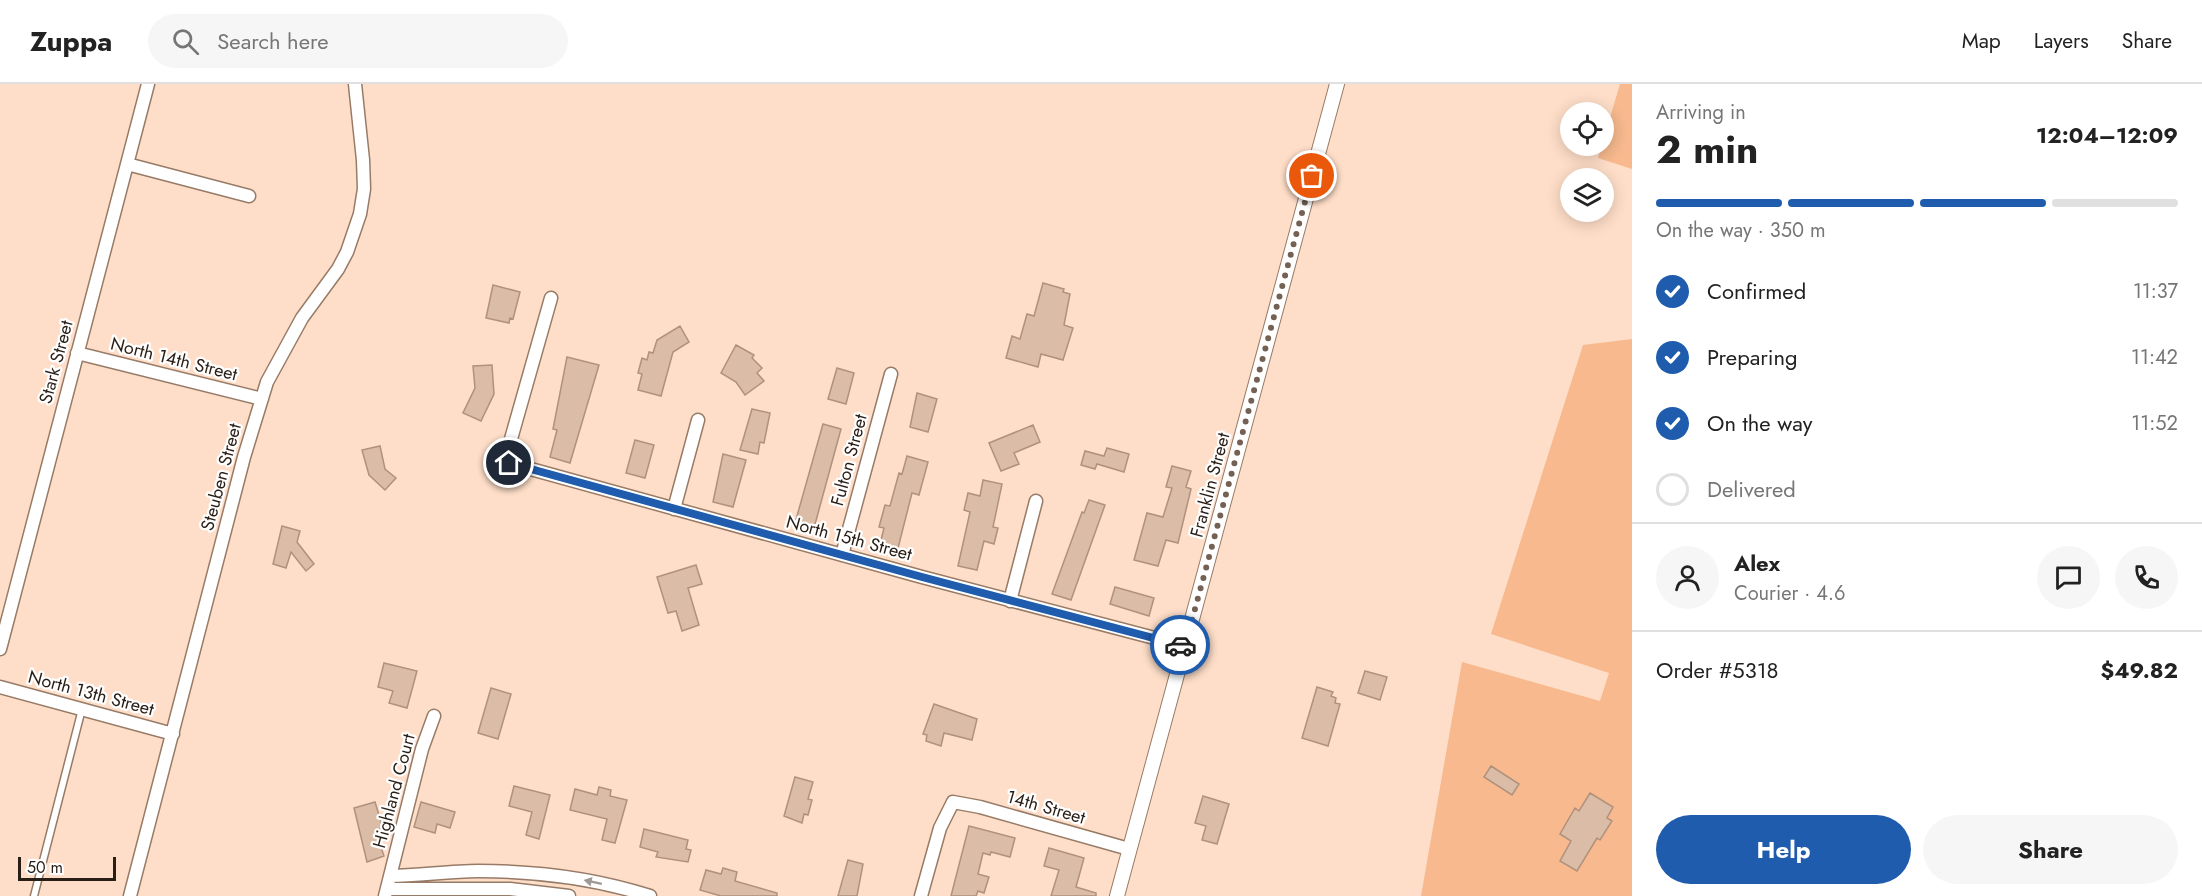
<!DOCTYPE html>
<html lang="en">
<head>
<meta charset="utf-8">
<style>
  :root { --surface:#fff; --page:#f6f6f6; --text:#222; --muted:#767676; --line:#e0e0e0; --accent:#1f5cad }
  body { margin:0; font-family:Jost,sans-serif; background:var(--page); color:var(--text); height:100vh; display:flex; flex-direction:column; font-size:22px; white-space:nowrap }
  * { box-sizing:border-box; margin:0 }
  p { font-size:20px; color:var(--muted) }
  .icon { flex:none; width:33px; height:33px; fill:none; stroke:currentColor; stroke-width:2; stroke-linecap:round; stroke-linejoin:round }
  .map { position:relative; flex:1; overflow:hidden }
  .panel { display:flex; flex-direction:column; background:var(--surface); width:570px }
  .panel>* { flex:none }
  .controls { position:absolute; left:1560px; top:18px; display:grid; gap:12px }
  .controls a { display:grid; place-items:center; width:54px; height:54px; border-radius:50%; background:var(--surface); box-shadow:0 3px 15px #0003; font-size:30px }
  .scale { position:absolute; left:18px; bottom:15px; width:98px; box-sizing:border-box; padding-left:6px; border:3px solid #291e16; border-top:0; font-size:16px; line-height:21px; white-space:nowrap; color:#291e16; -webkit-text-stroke:4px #fff; paint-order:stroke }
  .pin { position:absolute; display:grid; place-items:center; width:51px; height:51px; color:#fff; margin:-26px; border:3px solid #fff; border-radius:50%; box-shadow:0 2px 6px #0007 }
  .courier { position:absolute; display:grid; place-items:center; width:60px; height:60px; margin:-30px; border:4px solid #1f5cad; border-radius:50%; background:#fff; color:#222; box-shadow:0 2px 8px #0007 }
  .summary em { font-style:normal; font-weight:700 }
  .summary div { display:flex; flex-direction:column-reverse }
  .summary { display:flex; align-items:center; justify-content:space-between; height:102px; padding:0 24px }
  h1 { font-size:39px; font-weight:700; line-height:45px }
  .bar { display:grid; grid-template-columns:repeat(4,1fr); gap:9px 6px; align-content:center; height:72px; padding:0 24px }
  .bar i { height:8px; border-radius:4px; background:var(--line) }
  .bar .on { background:var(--accent) }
  .bar p { grid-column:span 4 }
  .line { display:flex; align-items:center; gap:15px; padding:0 24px; border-top:2px solid var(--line) }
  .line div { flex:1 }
  .round { display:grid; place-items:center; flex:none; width:63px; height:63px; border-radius:32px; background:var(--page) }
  ol { padding:0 24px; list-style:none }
  li { display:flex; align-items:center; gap:18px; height:66px }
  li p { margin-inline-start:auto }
  li .icon { padding:6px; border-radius:50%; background:var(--accent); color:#fff; stroke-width:4 }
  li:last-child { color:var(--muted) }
  li i { width:33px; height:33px; border:3px solid var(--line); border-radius:50% }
  .primary-button { display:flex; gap:12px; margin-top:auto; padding:12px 24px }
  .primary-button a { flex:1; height:69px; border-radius:36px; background:var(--accent); color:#fff; font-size:24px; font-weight:700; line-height:69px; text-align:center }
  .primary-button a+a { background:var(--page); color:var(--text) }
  header { display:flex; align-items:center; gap:36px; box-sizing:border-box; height:84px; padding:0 30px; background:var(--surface); border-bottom:2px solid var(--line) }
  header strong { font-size:28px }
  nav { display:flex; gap:33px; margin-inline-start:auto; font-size:21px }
  .search { width:420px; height:54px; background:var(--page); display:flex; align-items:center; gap:15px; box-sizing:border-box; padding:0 21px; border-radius:33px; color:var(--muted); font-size:22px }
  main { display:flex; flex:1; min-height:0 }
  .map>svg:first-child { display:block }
</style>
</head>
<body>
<header>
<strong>Zuppa</strong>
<div class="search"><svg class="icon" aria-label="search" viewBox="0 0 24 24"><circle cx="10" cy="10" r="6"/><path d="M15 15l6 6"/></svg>Search here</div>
<nav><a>Map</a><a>Layers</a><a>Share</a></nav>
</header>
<main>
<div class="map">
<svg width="1632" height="812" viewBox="0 0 1632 812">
  <rect width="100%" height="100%" fill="#fedec8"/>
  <path fill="#f7b98d" d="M 1620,0 L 1632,0 L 1632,85 L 1598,74 Z
    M 1632,255 L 1632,812 L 1421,812 L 1462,578 L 1600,617 L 1609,589 L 1491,550 L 1583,261 Z"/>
  <path fill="#dbbca6" stroke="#af917d" stroke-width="1.5" d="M 1043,199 L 1064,205 L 1063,208 L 1070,210 L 1064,241 L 1073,244 L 1063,276 L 1041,270 L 1038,283 L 1006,274 L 1012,252 L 1020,255 L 1027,230 L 1034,232 Z
    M 493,201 L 520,208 L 513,235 L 510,234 L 509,239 L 486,234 Z
    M 680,242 L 689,258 L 673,268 L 661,312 L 638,306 L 642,290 L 638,289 L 642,274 L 647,276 L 649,268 L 653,269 L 657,256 Z
    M 736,261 L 754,271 L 752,274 L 762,284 L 757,289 L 764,297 L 745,311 L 736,298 L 721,289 Z
    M 567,273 L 599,281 L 570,379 L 550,373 L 557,346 L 553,345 Z
    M 492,281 L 494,310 L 481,337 L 463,329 L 475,304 L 473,282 Z
    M 837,284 L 854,289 L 846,320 L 828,315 Z
    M 917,309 L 937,315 L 928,348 L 910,343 Z
    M 752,325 L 770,329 L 764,359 L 760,358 L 758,370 L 740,366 Z
    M 823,340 L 841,345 L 814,444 L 795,439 Z
    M 1033,341 L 1040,358 L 1014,369 L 1019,380 L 1001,387 L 989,359 Z
    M 635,356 L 654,361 L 645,394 L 626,389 Z
    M 380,362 L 385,385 L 396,394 L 385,406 L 369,391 L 362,366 Z
    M 1107,364 L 1129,370 L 1124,388 L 1097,380 L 1095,385 L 1081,381 L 1085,367 L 1104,372 Z
    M 723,370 L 746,376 L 733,423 L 713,418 Z
    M 907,372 L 928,378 L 919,411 L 912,409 L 897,468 L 879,464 L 884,444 L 879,443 L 885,421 L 890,422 L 899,389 L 902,390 Z
    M 1172,382 L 1191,387 L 1186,403 L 1191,405 L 1178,459 L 1166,456 L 1158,482 L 1134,476 L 1147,429 L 1163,433 L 1172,404 L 1166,403 Z
    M 983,396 L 1002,400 L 993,443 L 998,444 L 994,460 L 984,457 L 977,486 L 958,482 L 970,428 L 964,426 L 968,409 L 980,412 Z
    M 1089,416 L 1105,421 L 1071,516 L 1052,510 L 1082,428 L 1084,429 Z
    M 282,442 L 300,447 L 297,458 L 314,480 L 306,487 L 291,468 L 286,484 L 273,480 Z
    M 696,481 L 702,500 L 688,504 L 699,541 L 682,547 L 676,527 L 668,529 L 657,493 Z
    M 1115,503 L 1154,514 L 1149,532 L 1110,520 Z
    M 384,579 L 417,587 L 407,624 L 389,619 L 393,607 L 378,603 Z
    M 1365,587 L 1387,593 L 1380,616 L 1358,609 Z
    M 1317,603 L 1333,608 L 1331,612 L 1336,614 L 1335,619 L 1340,620 L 1328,662 L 1302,654 Z
    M 491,604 L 511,610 L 498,655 L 478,649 Z
    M 934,620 L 977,635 L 972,656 L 944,649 L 941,662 L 926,657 L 927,651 L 923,650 Z
    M 1491,682 L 1519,700 L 1512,711 L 1484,693 Z
    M 795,693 L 813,698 L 808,715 L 812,716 L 808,731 L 804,730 L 802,739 L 784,732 Z
    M 514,702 L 550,711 L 539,755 L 526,751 L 532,728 L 509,722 Z
    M 599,703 L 611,706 L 610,712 L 627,716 L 615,759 L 602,756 L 607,735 L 570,726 L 575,705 L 597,711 Z
    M 1590,709 L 1613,723 L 1607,734 L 1612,737 L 1600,756 L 1597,754 L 1577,787 L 1560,777 L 1571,757 L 1560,750 L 1575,724 L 1579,727 Z
    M 1203,712 L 1229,720 L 1217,760 L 1202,756 L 1206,742 L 1195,739 Z
    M 375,718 L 383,744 L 375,746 L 384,772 L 367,778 L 354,724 Z
    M 421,718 L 455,728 L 450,744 L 437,740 L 435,749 L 414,743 Z
    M 969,742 L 1015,754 L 1010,773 L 991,768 L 990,771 L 983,769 L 978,790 L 989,793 L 984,809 L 978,807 L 976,812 L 951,812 Z
    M 644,745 L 688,756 L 686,765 L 691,766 L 688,778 L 656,773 L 658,768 L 640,763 Z
    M 1049,764 L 1084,774 L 1076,803 L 1096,809 L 1096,812 L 1051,812 L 1059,786 L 1044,782 Z
    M 848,776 L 863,780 L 857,812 L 838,812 Z
    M 723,784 L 737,788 L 735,797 L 777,809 L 777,812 L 721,812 L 700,806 L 706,786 L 721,790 Z"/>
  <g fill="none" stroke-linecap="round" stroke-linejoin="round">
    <defs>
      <path id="service" d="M 34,812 L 82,625"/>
      <path id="minor" d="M 127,80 L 249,112
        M 551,214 L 507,369 L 509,379 L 922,493 L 1185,562
        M 77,269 L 262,315
        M 674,425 L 698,336
        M 842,471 L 891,290
        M 1010,517 L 1036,417
        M 0,565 L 148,0
        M 0,603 L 173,650
        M 390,792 C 419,792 448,787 478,787 C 536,787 594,794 650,812
        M 387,805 L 510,805 L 569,812
        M 130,812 L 244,373 L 267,298 L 302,234 L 338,185 L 347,168 L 360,130 L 364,105 L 363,76 L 355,0
        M 385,812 L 422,665 L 434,632
        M 921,812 L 940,744 L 953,718 L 980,723 L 1129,765"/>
      <path id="tertiary" d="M 1117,812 L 1337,0"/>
    </defs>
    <use href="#service" stroke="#977b66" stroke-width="9"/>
    <use href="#minor" stroke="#977b66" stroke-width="15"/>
    <use href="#tertiary" stroke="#977b66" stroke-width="16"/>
    <use href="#service" stroke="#fff" stroke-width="6"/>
    <use href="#minor" stroke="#fff" stroke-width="12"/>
    <use href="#tertiary" stroke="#fff" stroke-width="14"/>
  </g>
  <defs><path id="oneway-solid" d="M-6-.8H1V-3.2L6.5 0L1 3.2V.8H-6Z" transform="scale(1.5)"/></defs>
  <use fill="#9f9a96" href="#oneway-solid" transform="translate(593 798) rotate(-168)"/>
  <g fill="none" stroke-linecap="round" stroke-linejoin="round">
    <path stroke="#746154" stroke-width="6" stroke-dasharray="0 10.8" d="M 1180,561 L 1185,562 L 1312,92"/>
    <path stroke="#1f5cad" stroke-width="8" d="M 509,379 L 922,493 L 1180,561"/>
  </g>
  <g text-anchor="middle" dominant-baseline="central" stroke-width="4.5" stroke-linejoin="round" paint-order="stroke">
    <g font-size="18" fill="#291e16" stroke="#fff">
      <text transform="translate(174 275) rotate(14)">North 14th Street</text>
      <text transform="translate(56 278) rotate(-75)">Stark Street</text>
      <text transform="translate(849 376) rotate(-75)">Fulton Street</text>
      <text transform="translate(221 393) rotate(-75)">Steuben Street</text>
      <text transform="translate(1210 401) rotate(-75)">Franklin Street</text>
      <text transform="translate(849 454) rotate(15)">North 15th Street</text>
      <text transform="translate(91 609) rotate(15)">North 13th Street</text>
      <text transform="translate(394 707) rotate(-75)">Highland Court</text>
      <text transform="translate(1046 723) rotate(16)">14th Street</text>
    </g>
  </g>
</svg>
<div class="controls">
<a><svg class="icon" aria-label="locate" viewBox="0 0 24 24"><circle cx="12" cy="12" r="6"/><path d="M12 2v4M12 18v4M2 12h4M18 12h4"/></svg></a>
<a><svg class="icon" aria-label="layers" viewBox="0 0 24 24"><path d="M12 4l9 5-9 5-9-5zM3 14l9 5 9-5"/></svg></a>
</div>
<div class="scale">50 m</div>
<div class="pin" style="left:1312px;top:92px;background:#ea580c"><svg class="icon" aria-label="bag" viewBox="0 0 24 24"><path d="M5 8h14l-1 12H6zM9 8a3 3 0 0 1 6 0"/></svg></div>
<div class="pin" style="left:509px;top:379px;background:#1f2937"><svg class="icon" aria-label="home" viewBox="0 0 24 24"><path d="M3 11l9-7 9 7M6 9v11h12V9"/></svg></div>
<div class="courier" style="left:1180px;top:561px"><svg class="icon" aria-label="car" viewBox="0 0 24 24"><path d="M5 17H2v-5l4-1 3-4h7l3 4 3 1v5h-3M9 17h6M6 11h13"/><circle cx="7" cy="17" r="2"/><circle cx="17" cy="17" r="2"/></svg></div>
</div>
<section class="panel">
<div class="summary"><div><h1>2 min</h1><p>Arriving in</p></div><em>12:04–12:09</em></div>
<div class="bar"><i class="on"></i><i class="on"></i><i class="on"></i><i></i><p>On the way · 350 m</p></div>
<ol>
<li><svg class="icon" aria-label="check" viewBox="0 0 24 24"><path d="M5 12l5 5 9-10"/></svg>Confirmed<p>11:37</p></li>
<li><svg class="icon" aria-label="check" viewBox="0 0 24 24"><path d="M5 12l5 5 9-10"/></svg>Preparing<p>11:42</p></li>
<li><svg class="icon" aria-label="check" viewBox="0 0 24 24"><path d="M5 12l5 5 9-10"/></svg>On the way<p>11:52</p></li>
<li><i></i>Delivered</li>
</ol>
<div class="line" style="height:108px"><a class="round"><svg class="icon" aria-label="person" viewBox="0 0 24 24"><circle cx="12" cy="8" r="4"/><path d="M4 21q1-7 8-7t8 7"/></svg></a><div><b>Alex</b><p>Courier · 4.6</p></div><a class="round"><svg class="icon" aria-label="chat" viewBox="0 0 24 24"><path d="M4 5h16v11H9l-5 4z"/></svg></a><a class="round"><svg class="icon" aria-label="phone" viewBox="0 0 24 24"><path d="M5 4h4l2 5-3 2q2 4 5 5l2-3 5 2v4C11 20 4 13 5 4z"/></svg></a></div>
<div class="line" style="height:78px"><div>Order #5318</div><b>$49.82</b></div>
<div class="primary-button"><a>Help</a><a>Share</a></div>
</section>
</main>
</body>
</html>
